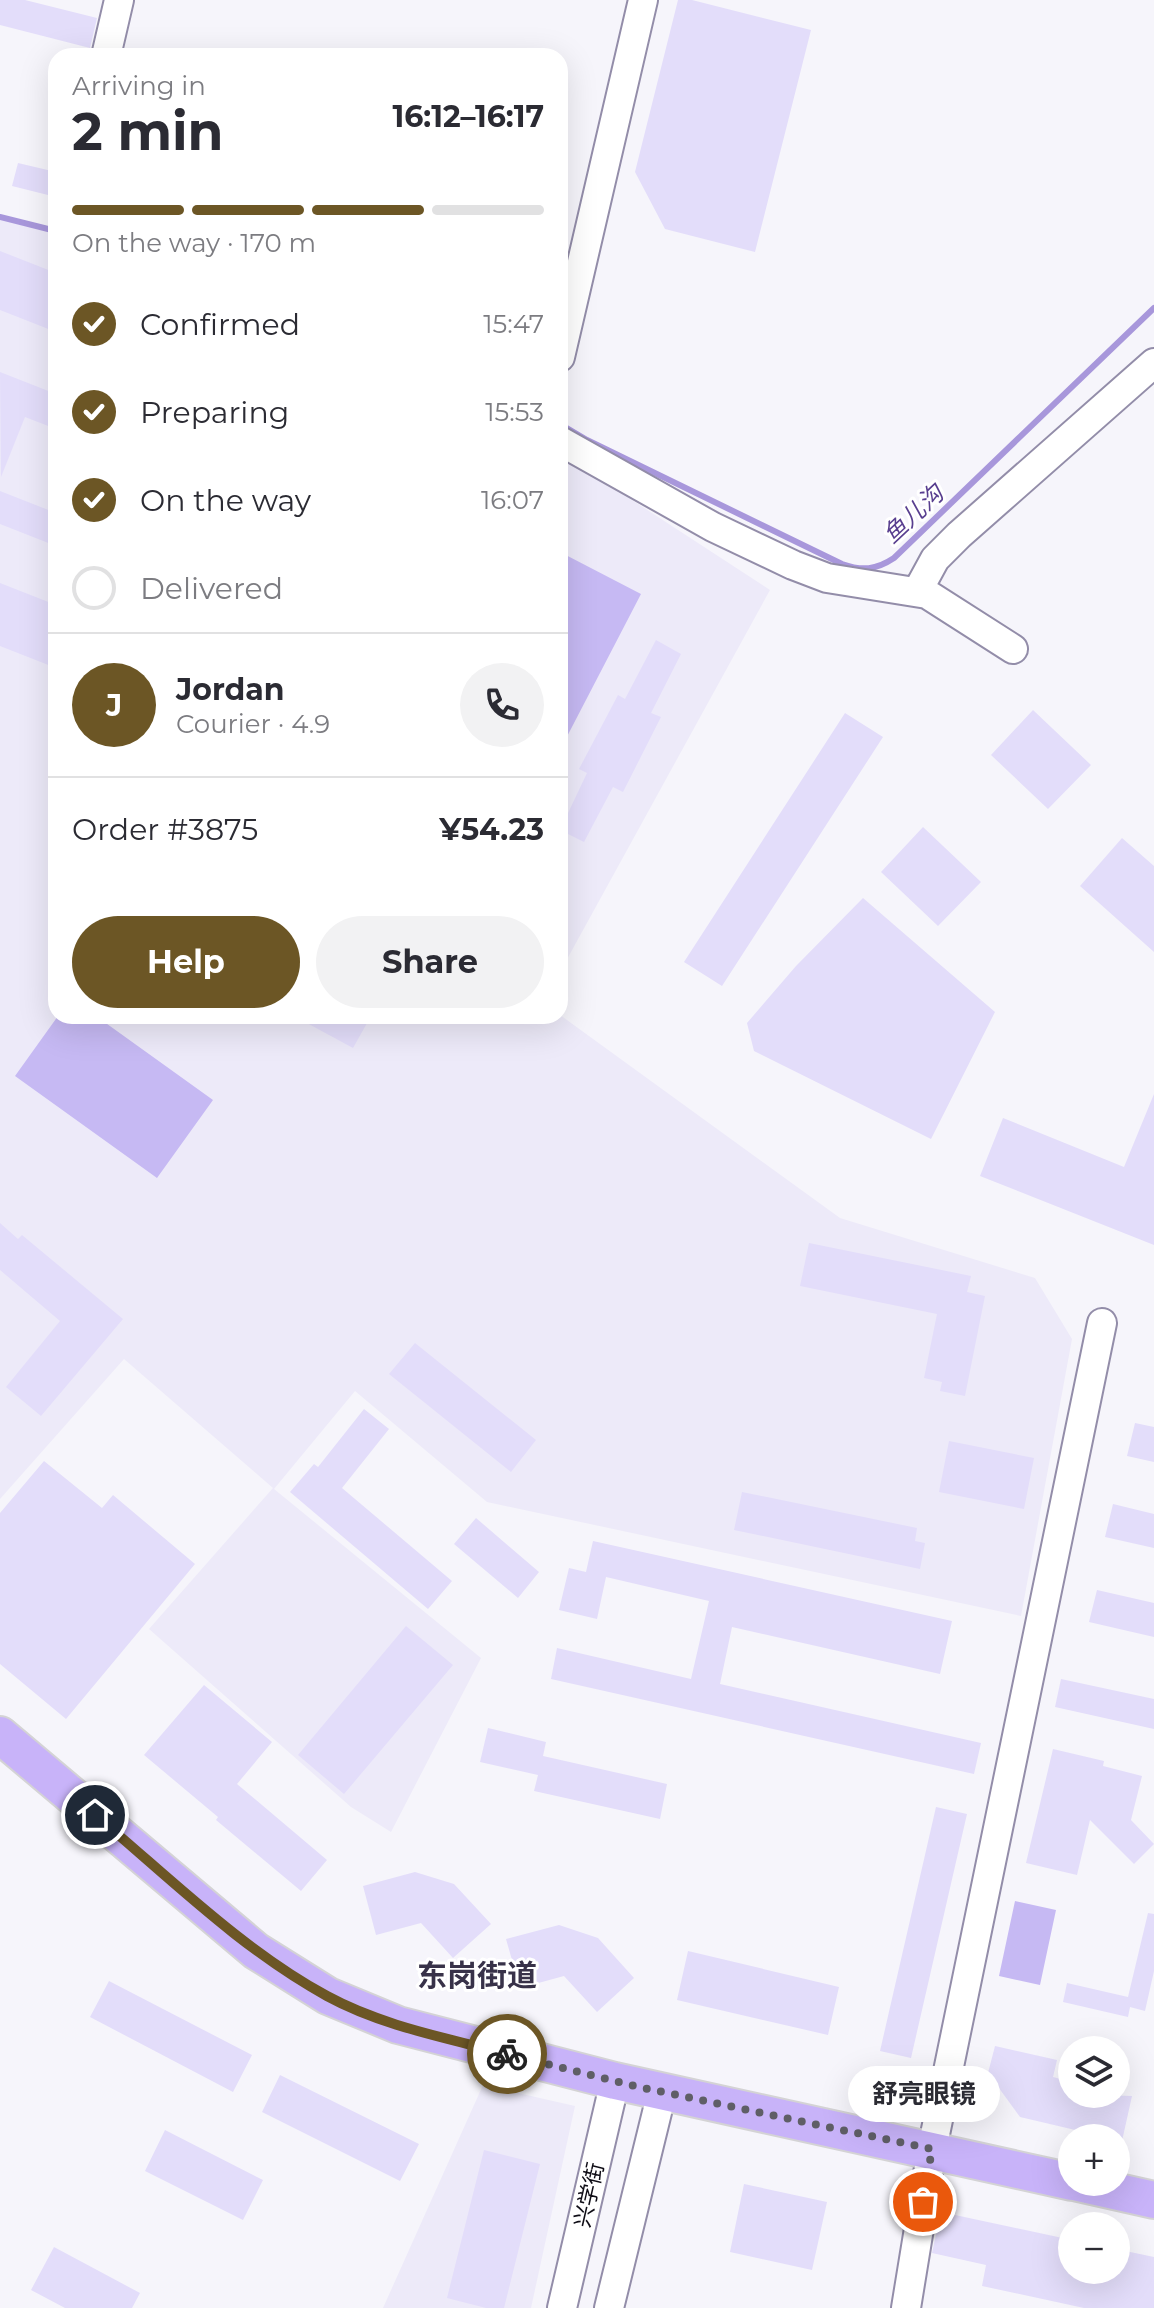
<!DOCTYPE html>
<html lang="en">
<head>
<meta charset="utf-8">
<style>
  :root { --surface:#fff; --page:#f2f2f3; --text:#2b2b33; --muted:#7c7c81; --line:#e1e1e2; --accent:#6c5625 }
  body { margin:0; font-family:Montserrat,"Noto Sans SC",sans-serif; background:var(--page); color:var(--text); height:100vh; display:flex; flex-direction:column; font-size:30px; white-space:nowrap }
  * { box-sizing:border-box; margin:0 }
  p { font-size:26px; color:var(--muted) }
  .icon { flex:none; width:44px; height:44px; fill:none; stroke:currentColor; stroke-width:2; stroke-linecap:round; stroke-linejoin:round }
  .map { position:relative; flex:1; overflow:hidden }
  .drawer { position:absolute; left:48px; top:48px; width:520px; height:976px; display:flex; flex-direction:column; background:var(--surface); border-radius:24px; box-shadow:0 8px 32px #0002 }
  .drawer>* { flex:none }
  .tools { position:absolute; left:1058px; top:2036px; display:grid; gap:16px }
  .tools a { display:grid; place-items:center; width:72px; height:72px; border-radius:50%; background:var(--surface); box-shadow:0 8px 32px #0002; font-size:40px }
  .pin { position:absolute; display:grid; place-items:center; width:68px; height:68px; color:#fff; margin:-34px; border:4px solid #fff; border-radius:50%; box-shadow:0 2px 8px #0007 }
  .courier { position:absolute; display:grid; place-items:center; width:80px; height:80px; margin:-40px; border:6px solid #6c5625; border-radius:50%; background:#fff; color:#222; box-shadow:0 2px 10px #0007 }
  .bubble { position:absolute; height:56px; border-radius:28px; background:var(--surface); box-shadow:0 8px 32px #0002; font-size:26px; font-weight:700; line-height:56px; text-align:center }
  .summary em { font-style:normal; font-weight:700 }
  .summary div { display:flex; flex-direction:column-reverse }
  .summary { display:flex; align-items:center; justify-content:space-between; height:136px; padding:0 24px }
  h1 { font-size:52px; font-weight:700; line-height:60px }
  .bar { display:grid; grid-template-columns:repeat(4,1fr); gap:12px 8px; align-content:center; height:96px; padding:0 24px }
  .bar i { height:10px; border-radius:6px; background:var(--line) }
  .bar .on { background:var(--accent) }
  .bar p { grid-column:span 4 }
  .line { display:flex; align-items:center; gap:20px; padding:0 24px; border-top:2px solid var(--line) }
  .line div { flex:1 }
  .round { display:grid; place-items:center; flex:none; width:84px; height:84px; border-radius:42px; background:var(--page) }
  ol { padding:0 24px; list-style:none }
  li { display:flex; align-items:center; gap:24px; height:88px }
  li p { margin-inline-start:auto }
  li .icon { padding:8px; border-radius:50%; background:var(--accent); color:#fff; stroke-width:4 }
  li:last-child { color:var(--muted) }
  li i { width:44px; height:44px; border:4px solid var(--line); border-radius:50% }
  .primary-button { display:flex; gap:16px; margin-top:auto; padding:16px 24px }
  .primary-button a { flex:1; height:92px; border-radius:48px; background:var(--accent); color:#fff; font-size:32px; font-weight:700; line-height:92px; text-align:center }
  .primary-button a+a { background:var(--page); color:var(--text) }
  .map>svg:first-child { display:block }
</style>
</head>
<body>
<div class="map">
<svg width="1154" height="2308" viewBox="0 0 1154 2308">
  <rect width="100%" height="100%" fill="#f6f5fb"/>
  <path fill="#edeaf9" d="M 0,215 L 56,228 L 56,1016 L 560,1015 L 840,1218 L 1035,1278 L 1072,1339 L 1021,1616 L 487,1502 L 355,1391 L 274,1489 L 481,1658 L 391,1832 L 351,1807 L 149,1629 L 273,1488 L 124,1359 L 0,1499 Z
    M 560,453 L 770,590 L 560,972 Z
    M 483,2085 L 575,2106 L 531,2308 L 383,2308 Z"/>
  <path fill="#c6b9f3" d="M 560,552 L 641,594 L 560,750 Z
    M 58,1016 L 96,1016 L 213,1100 L 157,1178 L 15,1076 Z
    M 1015,1901 L 1056,1910 L 1040,1985 L 999,1976 Z"/>
  <g fill="none" stroke-linecap="round" stroke-linejoin="round">
    <path stroke="#a897db" stroke-width="6" d="M 0,217 L 56,231
      M 560,424 L 587,440 L 842,564 C 862,571 876,570 894,558 L 1154,308"/>
  </g>
  <path fill="#e3ddfa" d="M 0,0 L 25,0 L 97,18 L 90,48 L 0,25 Z
    M 678,0 L 692,0 L 811,30 L 755,252 L 665,229 L 635,172 Z
    M 18,163 L 56,172 L 56,197 L 12,186 Z
    M 0,251 L 56,273 L 56,332 L 0,310 Z
    M 0,372 L 56,394 L 56,429 L 25,417 L 1,477 Z
    M 0,491 L 56,513 L 56,546 L 0,524 Z
    M 0,583 L 56,605 L 56,668 L 0,646 Z
    M 656,640 L 681,654 L 651,713 L 661,717 L 623,792 L 613,787 L 584,842 L 560,830 L 587,773 L 579,769 L 618,695 L 625,699 Z
    M 1033,710 L 1091,765 L 1048,809 L 991,755 Z
    M 845,713 L 883,737 L 722,986 L 684,962 Z
    M 923,827 L 981,882 L 938,926 L 881,872 Z
    M 1122,838 L 1154,866 L 1154,952 L 1080,886 Z
    M 863,898 L 995,1012 L 931,1139 L 754,1051 L 747,1023 L 796,966 Z
    M 294,1016 L 371,1016 L 353,1048 Z
    M 1154,1094 L 1154,1245 L 980,1176 L 1003,1118 L 1124,1167 Z
    M 0,1223 L 18,1239 L 22,1235 L 123,1319 L 41,1416 L 6,1387 L 60,1321 L 0,1270 Z
    M 809,1243 L 971,1276 L 967,1292 L 985,1296 L 965,1396 L 940,1391 L 942,1382 L 924,1378 L 937,1314 L 800,1286 Z
    M 415,1343 L 536,1440 L 511,1472 L 389,1374 Z
    M 364,1409 L 389,1429 L 342,1488 L 452,1581 L 428,1609 L 290,1492 L 314,1464 L 318,1467 Z
    M 1135,1423 L 1154,1427 L 1154,1462 L 1127,1456 Z
    M 949,1441 L 1034,1458 L 1024,1509 L 939,1492 Z
    M 44,1461 L 102,1508 L 113,1495 L 195,1564 L 66,1719 L 0,1664 L 0,1513 Z
    M 742,1492 L 917,1528 L 915,1541 L 925,1543 L 920,1569 L 734,1530 Z
    M 1113,1504 L 1154,1514 L 1154,1548 L 1105,1537 Z
    M 476,1518 L 539,1572 L 518,1598 L 454,1544 Z
    M 593,1541 L 952,1621 L 940,1674 L 732,1627 L 720,1684 L 981,1743 L 974,1774 L 551,1679 L 557,1648 L 691,1679 L 709,1601 L 606,1577 L 597,1619 L 559,1610 L 569,1568 L 586,1572 Z
    M 1097,1590 L 1154,1603 L 1154,1637 L 1089,1622 Z
    M 406,1626 L 453,1665 L 344,1794 L 298,1755 Z
    M 1061,1679 L 1154,1699 L 1154,1729 L 1055,1707 Z
    M 204,1685 L 272,1742 L 237,1784 L 327,1860 L 301,1891 L 216,1820 L 218,1817 L 144,1755 Z
    M 488,1728 L 546,1742 L 543,1756 L 667,1784 L 660,1819 L 534,1791 L 538,1775 L 480,1762 Z
    M 1053,1749 L 1104,1761 L 1103,1766 L 1142,1776 L 1131,1820 L 1154,1844 L 1134,1864 L 1090,1820 L 1077,1875 L 1026,1863 Z
    M 936,1807 L 967,1814 L 911,2058 L 880,2051 Z
    M 415,1872 L 454,1884 L 491,1924 L 453,1958 L 421,1923 L 376,1935 L 363,1886 Z
    M 1148,1913 L 1154,1914 L 1154,1971 L 1145,2011 L 1130,2007 L 1128,2017 L 1063,2002 L 1067,1983 L 1128,1997 Z
    M 559,1925 L 598,1938 L 634,1978 L 597,2012 L 564,1976 L 520,1988 L 506,1939 Z
    M 688,1951 L 839,1987 L 828,2035 L 677,2000 Z
    M 109,1981 L 252,2055 L 233,2092 L 90,2017 Z
    M 995,2046 L 1057,2060 L 1053,2077 L 1072,2082 L 1072,2094 L 1132,2096 L 1122,2141 L 1020,2117 L 988,2073 Z
    M 280,2075 L 419,2144 L 400,2181 L 262,2112 Z
    M 165,2130 L 263,2180 L 243,2220 L 145,2171 Z
    M 484,2150 L 540,2164 L 504,2308 L 486,2308 L 447,2298 Z
    M 744,2184 L 827,2202 L 812,2270 L 730,2252 Z
    M 941,2212 L 1072,2240 L 1072,2270 L 1116,2270 L 1116,2249 L 1154,2257 L 1154,2308 L 1084,2308 L 982,2286 L 986,2265 L 932,2253 Z
    M 54,2247 L 140,2293 L 132,2308 L 65,2308 L 31,2290 Z"/>
  <g fill="none" stroke-linecap="round" stroke-linejoin="round">
    <defs>
      <path id="minor" d="M 106,56 L 119,0
        M 560,357 L 643,0
        M 560,441 L 713,527 L 793,565 L 827,578 L 927,594 L 1013,649
        M 917,592 L 935,559 L 959,535 L 1154,363
        M 562,2308 L 615,2081
        M 609,2308 L 662,2092
        M 906,2308 L 932,2149 L 1102,1323"/>
      <path id="major" d="M 0,1735 L 256,1951 L 328,1996 L 398,2025 L 615,2081 L 1072,2182
        M 1074,2182 L 1154,2200"/>
    </defs>
    <use href="#minor" stroke="#938da9" stroke-width="32"/>
    <use href="#major" stroke="#d4d3d5" stroke-width="40"/>
    <use href="#minor" stroke="#fff" stroke-width="28"/>
    <use href="#major" stroke="#c8b3f9" stroke-width="36"/>
  </g>
  <g fill="none" stroke-linecap="round" stroke-linejoin="round">
    <path stroke="#5f5e66" stroke-width="8" stroke-dasharray="0 14.4" d="M 507,2054 L 639,2087 L 932,2149 L 923,2202"/>
    <path stroke="#6c5625" stroke-width="10" d="M 95,1815 C 169,1877 241,1949 327,1996 C 382,2026 447,2038 507,2054"/>
  </g>
  <g text-anchor="middle" dominant-baseline="central" stroke-width="6" stroke-linejoin="round" paint-order="stroke">
    <g font-size="22" fill="#0e0c15" stroke="#fff">
      <text transform="translate(589 2195) rotate(-77)">兴学街</text>
    </g>
    <g font-size="24" font-style="italic" fill="#583e8f" stroke="#fff">
      <text transform="translate(913 514) rotate(-43)">鱼儿沟</text>
    </g>
    <g font-size="30" font-weight="bold" fill="#383249" stroke="#fff">
      <text x="477" y="1975">东岗街道</text>
    </g>
  </g>
</svg>
<div class="tools">
<a><svg class="icon" aria-label="layers" viewBox="0 0 24 24"><path d="M12 4l9 5-9 5-9-5zM3 14l9 5 9-5"/></svg></a>
<a>+</a>
<a>−</a>
</div>
<div class="pin" style="left:923px;top:2202px;background:#ea580c"><svg class="icon" aria-label="bag" viewBox="0 0 24 24"><path d="M5 8h14l-1 12H6zM9 8a3 3 0 0 1 6 0"/></svg></div>
<div class="pin" style="left:95px;top:1815px;background:#1f2937"><svg class="icon" aria-label="home" viewBox="0 0 24 24"><path d="M3 11l9-7 9 7M6 9v11h12V9"/></svg></div>
<div class="courier" style="left:507px;top:2054px"><svg class="icon" aria-label="bike" viewBox="0 0 24 24"><circle cx="6" cy="16" r="4"/><circle cx="18" cy="16" r="4"/><path d="M6 16l4-8h5l3 8M10 8l3 8H6M13 5h3"/></svg></div>
<div class="bubble" style="left:848px;top:2066px;width:152px">舒亮眼镜</div>
<section class="drawer">
<div class="summary"><div><h1>2 min</h1><p>Arriving in</p></div><em>16:12–16:17</em></div>
<div class="bar"><i class="on"></i><i class="on"></i><i class="on"></i><i></i><p>On the way · 170 m</p></div>
<ol>
<li><svg class="icon" aria-label="check" viewBox="0 0 24 24"><path d="M5 12l5 5 9-10"/></svg>Confirmed<p>15:47</p></li>
<li><svg class="icon" aria-label="check" viewBox="0 0 24 24"><path d="M5 12l5 5 9-10"/></svg>Preparing<p>15:53</p></li>
<li><svg class="icon" aria-label="check" viewBox="0 0 24 24"><path d="M5 12l5 5 9-10"/></svg>On the way<p>16:07</p></li>
<li><i></i>Delivered</li>
</ol>
<div class="line" style="height:144px"><b class="round" style="background:var(--accent);color:#fff">J</b><div><b>Jordan</b><p>Courier · 4.9</p></div><a class="round"><svg class="icon" aria-label="phone" viewBox="0 0 24 24"><path d="M5 4h4l2 5-3 2q2 4 5 5l2-3 5 2v4C11 20 4 13 5 4z"/></svg></a></div>
<div class="line" style="height:104px"><div>Order #3875</div><b>¥54.23</b></div>
<div class="primary-button"><a>Help</a><a>Share</a></div>
</section>
</div>
</body>
</html>
